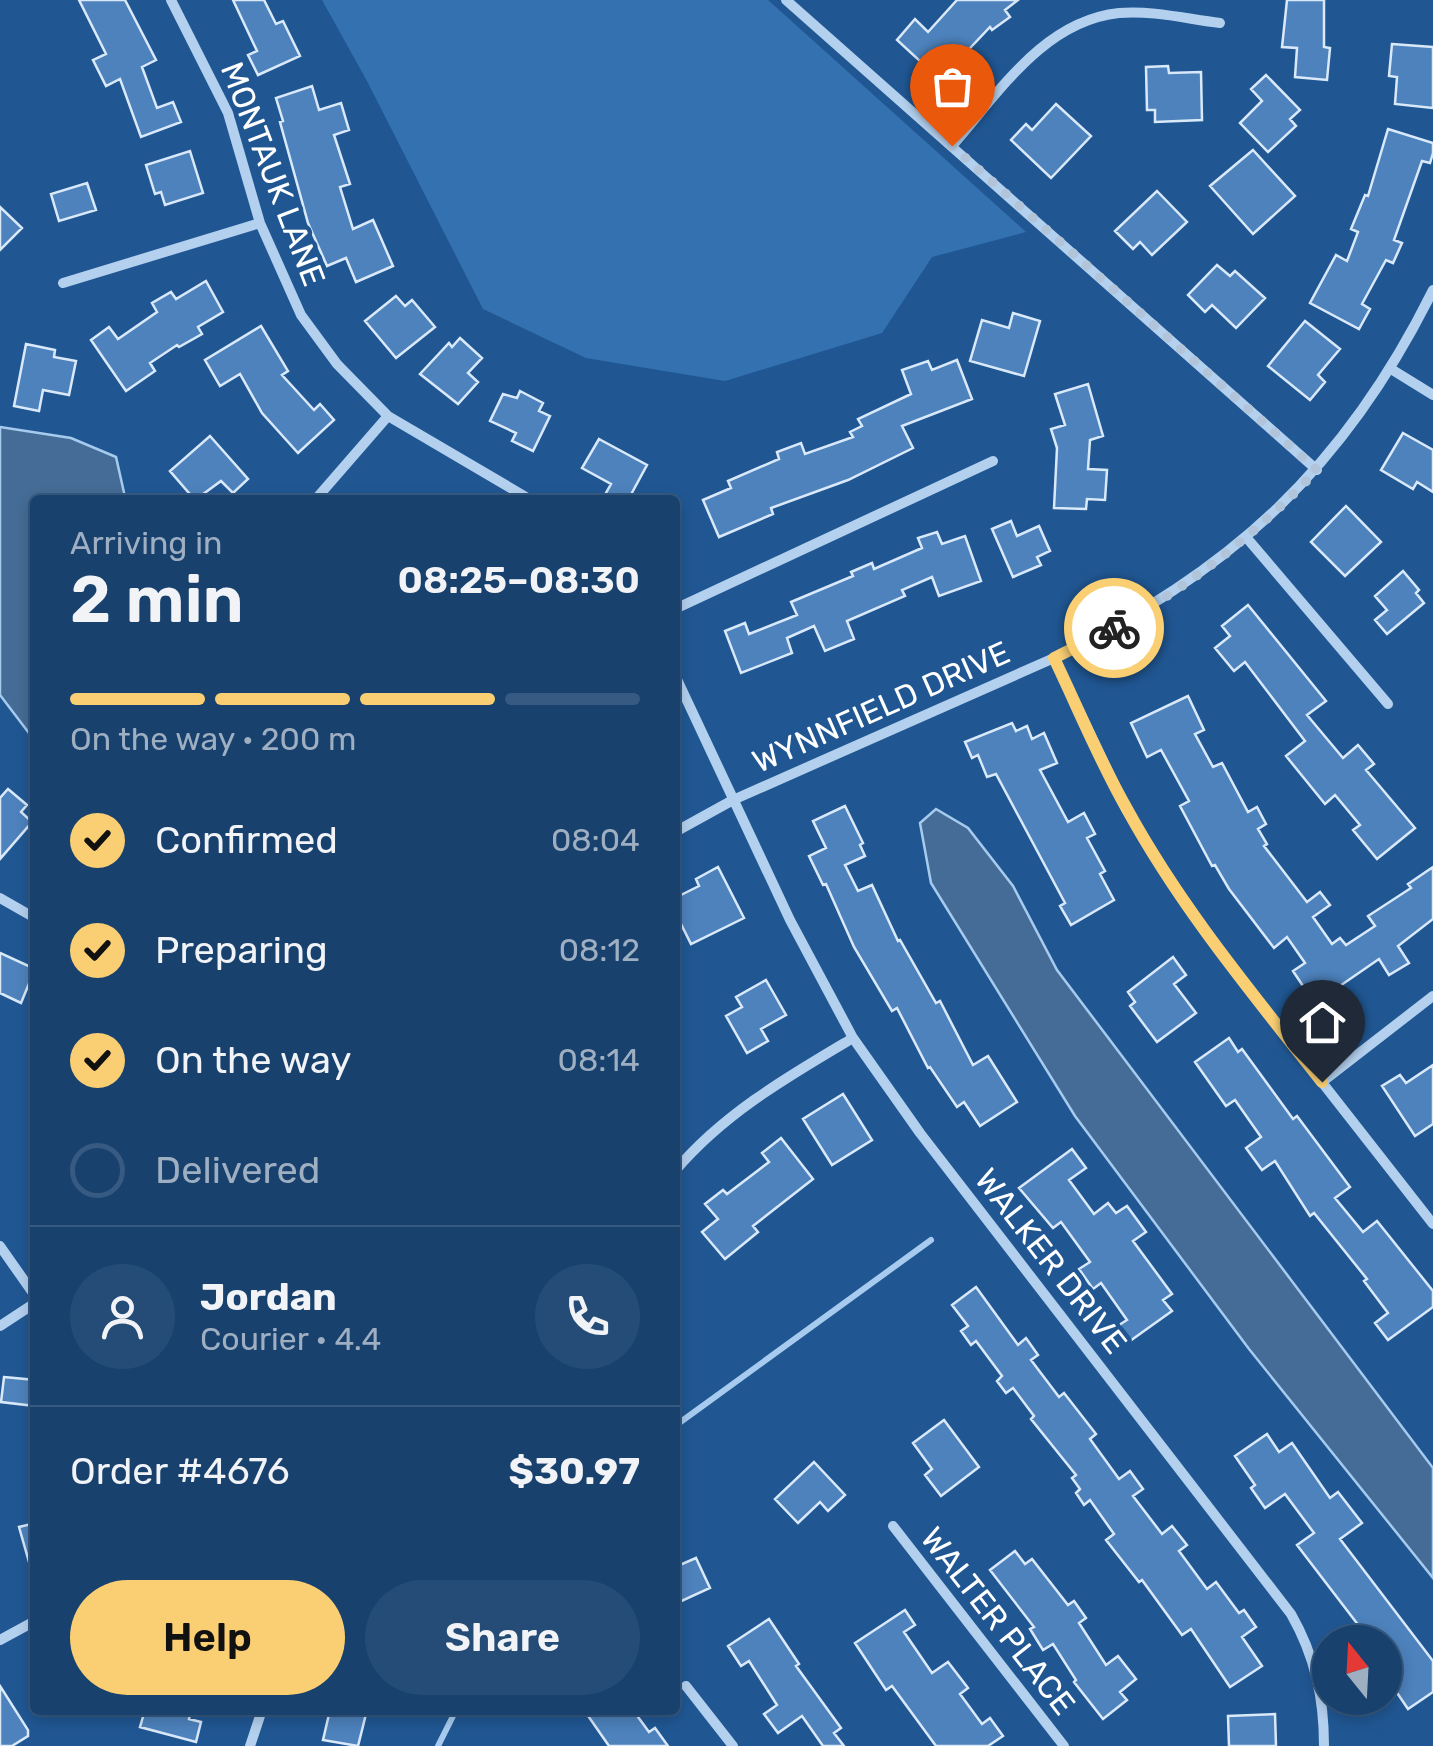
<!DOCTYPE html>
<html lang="en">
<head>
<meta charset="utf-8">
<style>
  :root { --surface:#18416e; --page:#254c76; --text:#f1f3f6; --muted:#9fafc2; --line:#365a81; --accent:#facf74 }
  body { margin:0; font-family:Rubik,sans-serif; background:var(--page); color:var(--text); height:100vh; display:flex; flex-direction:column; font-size:38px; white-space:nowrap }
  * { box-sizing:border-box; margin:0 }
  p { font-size:32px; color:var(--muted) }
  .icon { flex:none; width:55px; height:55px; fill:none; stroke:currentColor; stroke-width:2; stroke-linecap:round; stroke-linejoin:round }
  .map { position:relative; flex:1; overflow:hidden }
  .sheet { position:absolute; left:30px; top:495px; width:650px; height:1220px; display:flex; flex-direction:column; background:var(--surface); border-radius:10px; box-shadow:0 5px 15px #0003,0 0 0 2px var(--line) }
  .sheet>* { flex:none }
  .needle { width:65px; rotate:342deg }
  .tools { position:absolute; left:1312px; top:1625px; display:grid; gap:20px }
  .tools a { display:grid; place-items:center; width:90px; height:90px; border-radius:50%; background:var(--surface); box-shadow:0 5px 15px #0003,0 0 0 2px var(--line); font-size:50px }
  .pin { position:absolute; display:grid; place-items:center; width:85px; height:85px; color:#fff; margin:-102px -42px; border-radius:50% 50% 50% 0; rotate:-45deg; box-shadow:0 0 10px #0007 }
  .pin .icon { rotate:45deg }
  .courier { position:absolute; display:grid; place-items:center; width:100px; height:100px; margin:-50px; border:8px solid #facf74; border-radius:50%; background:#fff; color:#222; box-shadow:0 2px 12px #0007 }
  .headline em { font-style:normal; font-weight:600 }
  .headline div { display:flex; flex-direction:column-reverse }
  .headline { display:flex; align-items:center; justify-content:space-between; height:170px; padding:0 40px }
  h1 { font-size:65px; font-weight:600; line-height:75px }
  .bar { display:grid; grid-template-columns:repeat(4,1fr); gap:15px 10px; align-content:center; height:120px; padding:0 40px }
  .bar i { height:12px; border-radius:8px; background:var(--line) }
  .bar .active { background:var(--accent) }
  .bar p { grid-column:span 4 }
  .line { display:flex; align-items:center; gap:25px; padding:0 40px; border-top:2px solid var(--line) }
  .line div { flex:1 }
  .round { display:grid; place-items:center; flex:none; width:105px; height:105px; border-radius:52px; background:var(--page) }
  ol { padding:0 40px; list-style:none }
  li { display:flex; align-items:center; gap:30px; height:110px }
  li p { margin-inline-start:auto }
  li .icon { padding:10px; border-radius:50%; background:var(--accent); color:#111; stroke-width:4 }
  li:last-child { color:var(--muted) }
  li i { width:55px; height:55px; border:5px solid var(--line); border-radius:50% }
  .button { display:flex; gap:20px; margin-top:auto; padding:20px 40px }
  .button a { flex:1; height:115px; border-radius:60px; background:var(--accent); color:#111; font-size:40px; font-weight:600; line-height:115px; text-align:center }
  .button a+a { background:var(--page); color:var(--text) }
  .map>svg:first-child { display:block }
</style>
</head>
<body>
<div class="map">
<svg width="1433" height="1746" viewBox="0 0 1433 1746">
  <rect width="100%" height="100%" fill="#205793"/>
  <path fill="#3471b1" d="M 322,0 L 768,0 L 1026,232 L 932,257 L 882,333 L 725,381 L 586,358 L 483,309 L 367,81 Z"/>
  <path fill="#456c96" stroke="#a7cbef" stroke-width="2.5" d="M 0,427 L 71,438 L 116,457 L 125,497 L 123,500 L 35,500 L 35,741 L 0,695 Z
    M 936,809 L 968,828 L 1013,886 L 1057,970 L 1433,1468 L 1433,1578 L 1249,1349 L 1075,1116 L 931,883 L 920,823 Z"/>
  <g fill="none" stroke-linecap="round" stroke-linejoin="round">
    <path stroke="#a7cbef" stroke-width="6" d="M 675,1426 L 931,1240
      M 438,1746 L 456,1710"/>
  </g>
  <path fill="#4d82bc" stroke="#d9e9fa" stroke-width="2.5" d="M 79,0 L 125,0 L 156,60 L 142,67 L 157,108 L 173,102 L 181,122 L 141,137 L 120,79 L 106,86 L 93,60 L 106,54 Z
    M 233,0 L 264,0 L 276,24 L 283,21 L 300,56 L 258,75 L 248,55 L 257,51 Z
    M 957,0 L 1018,0 L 1005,10 L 1010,17 L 992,30 L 990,27 L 956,63 L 963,68 L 947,86 L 897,40 L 915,19 L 928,32 Z
    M 1287,0 L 1324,0 L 1324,47 L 1330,48 L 1327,80 L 1295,77 L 1297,48 L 1282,47 Z
    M 1392,44 L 1433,47 L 1433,108 L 1395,104 L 1397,77 L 1389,76 Z
    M 1168,66 L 1169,73 L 1201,72 L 1202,120 L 1155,122 L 1155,110 L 1147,110 L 1146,67 Z
    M 1266,75 L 1300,110 L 1290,119 L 1296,126 L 1268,152 L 1240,123 L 1262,101 L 1251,89 Z
    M 312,86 L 319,110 L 341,103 L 349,130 L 334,135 L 350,184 L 340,187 L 353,229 L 373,220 L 393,266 L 356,282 L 346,258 L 327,266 L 308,223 L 280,122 L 283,121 L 276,98 Z
    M 1056,104 L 1091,136 L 1051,178 L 1011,140 L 1026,124 L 1032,130 Z
    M 1388,129 L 1433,143 L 1433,153 L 1430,163 L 1422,161 L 1394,240 L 1402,243 L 1393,263 L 1386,260 L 1362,304 L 1370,309 L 1359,329 L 1310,303 L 1336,255 L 1347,261 L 1358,232 L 1351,229 L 1365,195 L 1368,196 Z
    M 1253,150 L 1295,196 L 1253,234 L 1210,186 Z
    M 190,151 L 203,193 L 165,205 L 161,192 L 155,194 L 146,165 Z
    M 87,183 L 96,210 L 59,221 L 51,194 Z
    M 1157,191 L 1187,222 L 1152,255 L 1140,242 L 1133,249 L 1115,231 Z
    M 0,207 L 22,228 L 0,250 Z
    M 1217,265 L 1230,276 L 1235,271 L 1265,298 L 1236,328 L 1212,305 L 1205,312 L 1188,295 Z
    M 206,281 L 223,312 L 198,327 L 202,334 L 179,347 L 177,345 L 150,363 L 155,371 L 126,391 L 91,340 L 109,327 L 118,339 L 157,312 L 152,303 L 171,292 L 176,299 Z
    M 396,296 L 405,306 L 412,300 L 435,327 L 396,358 L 365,321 Z
    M 1013,313 L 1040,321 L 1024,376 L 970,361 L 982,320 L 1009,328 Z
    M 1305,321 L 1340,349 L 1318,375 L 1325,382 L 1310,400 L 1268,366 Z
    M 261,326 L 288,371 L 282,375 L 314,410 L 320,404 L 334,420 L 298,453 L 262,413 L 240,374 L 220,386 L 205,360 Z
    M 460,338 L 482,358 L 468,373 L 478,382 L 458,404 L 420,374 L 449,343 L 452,347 Z
    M 26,344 L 55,350 L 54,357 L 76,361 L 69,395 L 43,390 L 39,411 L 14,406 Z
    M 957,360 L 972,399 L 902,426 L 913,448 L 848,480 L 771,508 L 773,514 L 719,537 L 703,500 L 731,488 L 728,481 L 779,459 L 777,452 L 801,443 L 805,454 L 853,437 L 850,432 L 862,426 L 858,419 L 911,394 L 902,370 L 928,361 L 932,370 Z
    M 1088,384 L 1103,436 L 1090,440 L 1088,469 L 1107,470 L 1105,500 L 1087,499 L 1086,509 L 1054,508 L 1057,448 L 1051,429 L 1065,425 L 1055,394 Z
    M 520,391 L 543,403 L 539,411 L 550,416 L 533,451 L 512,441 L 516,433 L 490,421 L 503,394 L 517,398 Z
    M 1403,433 L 1433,450 L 1433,492 L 1417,482 L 1413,489 L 1381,470 Z
    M 210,436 L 248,479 L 233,493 L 221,481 L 195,500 L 170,471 Z
    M 599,439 L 647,465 L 628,500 L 602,500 L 611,484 L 582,468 Z
    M 1346,506 L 1381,542 L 1345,576 L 1311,542 Z
    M 1011,521 L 1017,536 L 1039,526 L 1050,551 L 1037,557 L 1041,565 L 1013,577 L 992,529 Z
    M 937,532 L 942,544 L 965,536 L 981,581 L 939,596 L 932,577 L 902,590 L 905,596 L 847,621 L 854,639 L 825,651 L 814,626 L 787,638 L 792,653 L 741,673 L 725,631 L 745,623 L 749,634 L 797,615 L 791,602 L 853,576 L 851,572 L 872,563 L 874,569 L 922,548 L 918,538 Z
    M 1403,571 L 1419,590 L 1416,593 L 1424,603 L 1387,634 L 1375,620 L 1387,610 L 1375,596 Z
    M 1248,605 L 1326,701 L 1307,715 L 1343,758 L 1358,745 L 1374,764 L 1366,770 L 1415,828 L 1377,859 L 1353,830 L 1360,825 L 1335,795 L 1325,804 L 1286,756 L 1305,741 L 1245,662 L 1234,671 L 1215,648 L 1230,636 L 1222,626 Z
    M 1188,696 L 1204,730 L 1195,734 L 1213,767 L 1222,763 L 1248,812 L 1257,807 L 1266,824 L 1258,829 L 1267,844 L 1264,846 L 1307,902 L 1320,892 L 1330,905 L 1313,917 L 1332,944 L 1340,938 L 1346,945 L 1375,926 L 1368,916 L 1411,888 L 1408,884 L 1433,867 L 1433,919 L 1398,946 L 1409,963 L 1389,975 L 1379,959 L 1334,990 L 1342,1003 L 1323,1016 L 1293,971 L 1305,963 L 1287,937 L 1274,948 L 1229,889 L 1215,865 L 1212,866 L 1180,806 L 1189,801 L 1161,750 L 1147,757 L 1131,723 Z
    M 1012,723 L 1016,731 L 1027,726 L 1032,739 L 1044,733 L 1057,763 L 1040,770 L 1068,822 L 1084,813 L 1095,834 L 1087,838 L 1105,871 L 1100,874 L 1114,900 L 1071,925 L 1060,906 L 1065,903 L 996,774 L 987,777 L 978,755 L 972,758 L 965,742 Z
    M 8,789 L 27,805 L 21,812 L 32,822 L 0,859 L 0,798 Z
    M 845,806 L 863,843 L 860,845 L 865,856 L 845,865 L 858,891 L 872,885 L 898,941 L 900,940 L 936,1003 L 940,1001 L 973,1065 L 988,1056 L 1017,1102 L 980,1126 L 964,1102 L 957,1107 L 930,1067 L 928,1068 L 897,1008 L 892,1011 L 854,947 L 826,884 L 823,885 L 809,856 L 826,848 L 813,821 Z
    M 718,867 L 744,918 L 691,944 L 675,912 L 675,898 L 699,886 L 696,879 Z
    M 0,953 L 35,969 L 21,1003 L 0,993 Z
    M 1173,957 L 1186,975 L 1174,984 L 1196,1013 L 1157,1042 L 1130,1006 L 1135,1002 L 1128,992 Z
    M 766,980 L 786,1015 L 761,1029 L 768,1041 L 747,1053 L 726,1016 L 742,1007 L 736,997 Z
    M 1229,1038 L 1238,1052 L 1242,1049 L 1293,1119 L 1297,1116 L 1350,1187 L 1335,1198 L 1363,1232 L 1377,1221 L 1433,1291 L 1433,1307 L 1388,1340 L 1375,1323 L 1388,1313 L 1364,1281 L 1367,1279 L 1314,1213 L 1310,1216 L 1275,1161 L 1262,1170 L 1246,1148 L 1261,1137 L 1235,1100 L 1226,1106 L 1195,1062 Z
    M 1433,1065 L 1433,1124 L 1415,1136 L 1382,1086 L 1400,1075 L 1406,1083 Z
    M 843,1094 L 872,1140 L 832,1165 L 803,1119 Z
    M 781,1138 L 813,1179 L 753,1226 L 758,1232 L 725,1259 L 702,1232 L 718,1219 L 705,1204 L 723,1190 L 727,1194 L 769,1162 L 762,1153 Z
    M 1072,1149 L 1086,1168 L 1069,1180 L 1094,1214 L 1108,1203 L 1116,1213 L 1127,1206 L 1146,1232 L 1133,1241 L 1172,1294 L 1163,1300 L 1172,1311 L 1130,1341 L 1119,1325 L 1127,1320 L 1101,1283 L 1093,1289 L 1079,1269 L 1090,1262 L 1061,1222 L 1053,1228 L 1019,1188 Z
    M 976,1287 L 1018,1345 L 1026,1338 L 1038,1355 L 1031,1360 L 1059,1397 L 1064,1393 L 1096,1434 L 1090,1439 L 1119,1479 L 1130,1471 L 1143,1489 L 1133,1496 L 1162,1534 L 1172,1526 L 1187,1545 L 1179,1551 L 1207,1589 L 1216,1582 L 1239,1613 L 1244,1610 L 1256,1627 L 1242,1637 L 1262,1666 L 1230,1687 L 1191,1629 L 1182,1635 L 1142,1580 L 1139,1582 L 1106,1540 L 1114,1534 L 1090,1500 L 1084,1505 L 1076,1493 L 1080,1489 L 1072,1478 L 1076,1475 L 1031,1419 L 1034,1416 L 1013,1388 L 1006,1393 L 997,1381 L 1002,1376 L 976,1341 L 971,1345 L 961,1331 L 968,1326 L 952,1305 Z
    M 4,1377 L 35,1380 L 35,1406 L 1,1402 Z
    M 944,1420 L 979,1467 L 941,1496 L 925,1475 L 932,1469 L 913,1443 Z
    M 1267,1434 L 1279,1452 L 1292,1443 L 1330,1498 L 1338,1492 L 1362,1523 L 1340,1539 L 1433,1661 L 1433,1692 L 1408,1709 L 1385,1675 L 1385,1642 L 1357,1642 L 1350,1632 L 1359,1626 L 1297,1545 L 1314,1533 L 1285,1494 L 1265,1508 L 1251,1488 L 1255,1485 L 1235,1456 Z
    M 814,1462 L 845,1495 L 828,1511 L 820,1502 L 798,1523 L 775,1499 Z
    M 35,1523 L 35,1568 L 31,1569 L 19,1527 Z
    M 1015,1551 L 1025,1564 L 1032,1559 L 1068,1605 L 1074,1601 L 1086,1618 L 1079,1623 L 1106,1665 L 1118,1656 L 1136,1679 L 1120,1692 L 1127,1700 L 1103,1719 L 1074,1682 L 1076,1680 L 1053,1644 L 1043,1650 L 1030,1629 L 1034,1627 L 990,1570 Z
    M 696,1558 L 710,1588 L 675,1604 L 675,1567 Z
    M 905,1610 L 915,1625 L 904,1632 L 932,1673 L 948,1662 L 968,1688 L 960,1694 L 982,1724 L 990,1718 L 1003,1736 L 988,1746 L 936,1746 L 892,1686 L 886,1690 L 855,1643 Z
    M 769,1619 L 799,1664 L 796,1666 L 841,1728 L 834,1733 L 844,1746 L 823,1746 L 802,1716 L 778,1733 L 764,1714 L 777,1705 L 749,1661 L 741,1666 L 728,1646 Z
    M 0,1686 L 28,1730 L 28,1736 L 12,1746 L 0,1746 Z
    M 145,1710 L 191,1710 L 189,1719 L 201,1722 L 196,1742 L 140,1727 Z
    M 330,1710 L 367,1710 L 358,1746 L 323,1740 Z
    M 584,1710 L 633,1710 L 649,1732 L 655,1728 L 668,1746 L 609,1746 Z
    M 1275,1714 L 1276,1746 L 1229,1746 L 1228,1716 Z"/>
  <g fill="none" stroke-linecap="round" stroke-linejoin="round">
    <path stroke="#b3d0ee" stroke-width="10" d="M 171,0 L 228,113 L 260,223 L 301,315 L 337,364 L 388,416 L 531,500
      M 786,0 L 1317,470
      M 952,146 C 998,94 1043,21 1119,13 C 1152,10 1187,19 1220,23
      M 63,283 L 260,223
      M 1391,369 L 1433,395
      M 315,500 L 388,416
      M 1246,537 L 1388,704
      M 675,609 L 993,461
      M 1054,658 L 1126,809 L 1172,883 L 1220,952 L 1433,1224
      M 675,675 L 790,920 L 853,1038 L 920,1133 L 1291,1614 C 1315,1656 1324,1698 1324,1746
      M 675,832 L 733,800 L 1054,658 C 1231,572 1345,468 1433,290
      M 0,898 L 35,918
      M 1322,1082 L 1433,996
      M 675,1171 C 724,1113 789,1076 853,1038
      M 0,1246 L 35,1296
      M 0,1326 L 35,1303
      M 893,1526 L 1064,1746
      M 0,1640 L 35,1621
      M 686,1686 L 733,1746
      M 250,1746 L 262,1710"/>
  </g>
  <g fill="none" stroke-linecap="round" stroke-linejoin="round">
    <path stroke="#b1c4d9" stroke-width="10" stroke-dasharray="0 18" d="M 952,146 L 1317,470 C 1257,533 1190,586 1114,628"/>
    <path stroke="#facf74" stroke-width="12" d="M 1114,628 L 1054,658 C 1078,708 1099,760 1127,809 C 1181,908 1253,994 1322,1082"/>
  </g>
  <g text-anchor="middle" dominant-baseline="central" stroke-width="9" stroke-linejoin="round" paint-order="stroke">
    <g font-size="32" fill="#fff" stroke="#205793">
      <text transform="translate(273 174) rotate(69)">MONTAUK LANE</text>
      <text transform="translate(881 707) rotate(-24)">WYNNFIELD DRIVE</text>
      <text transform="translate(1051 1261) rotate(52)">WALKER DRIVE</text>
      <text transform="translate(998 1621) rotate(52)">WALTER PLACE</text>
    </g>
  </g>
</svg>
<div class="tools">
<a><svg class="needle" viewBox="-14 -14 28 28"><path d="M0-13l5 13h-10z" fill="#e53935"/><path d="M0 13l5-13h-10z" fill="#9fafc2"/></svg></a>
</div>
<div class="pin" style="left:952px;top:146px;background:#ea580c"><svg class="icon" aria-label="bag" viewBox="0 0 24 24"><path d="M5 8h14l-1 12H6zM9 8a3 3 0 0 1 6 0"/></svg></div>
<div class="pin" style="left:1322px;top:1082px;background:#1f2937"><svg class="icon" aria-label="home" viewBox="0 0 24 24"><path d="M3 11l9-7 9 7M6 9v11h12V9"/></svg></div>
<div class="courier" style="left:1114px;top:628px"><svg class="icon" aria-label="bike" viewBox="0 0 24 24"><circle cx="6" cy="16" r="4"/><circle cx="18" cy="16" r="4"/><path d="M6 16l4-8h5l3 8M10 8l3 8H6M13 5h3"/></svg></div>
<section class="sheet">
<div class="headline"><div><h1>2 min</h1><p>Arriving in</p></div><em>08:25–08:30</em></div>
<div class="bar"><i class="active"></i><i class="active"></i><i class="active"></i><i></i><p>On the way · 200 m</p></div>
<ol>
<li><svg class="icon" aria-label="check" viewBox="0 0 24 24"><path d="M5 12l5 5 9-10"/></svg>Confirmed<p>08:04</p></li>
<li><svg class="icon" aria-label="check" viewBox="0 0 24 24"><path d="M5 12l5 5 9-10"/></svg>Preparing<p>08:12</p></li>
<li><svg class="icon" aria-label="check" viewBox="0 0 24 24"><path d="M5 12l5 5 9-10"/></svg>On the way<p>08:14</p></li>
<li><i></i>Delivered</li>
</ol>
<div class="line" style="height:180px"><a class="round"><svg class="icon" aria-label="person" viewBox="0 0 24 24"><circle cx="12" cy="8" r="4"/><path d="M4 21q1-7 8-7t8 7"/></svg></a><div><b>Jordan</b><p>Courier · 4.4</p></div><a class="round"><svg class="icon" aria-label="phone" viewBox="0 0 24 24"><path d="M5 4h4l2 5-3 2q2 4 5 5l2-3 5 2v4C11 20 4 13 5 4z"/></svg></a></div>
<div class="line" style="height:130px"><div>Order #4676</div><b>$30.97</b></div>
<div class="button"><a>Help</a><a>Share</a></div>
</section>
</div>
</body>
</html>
